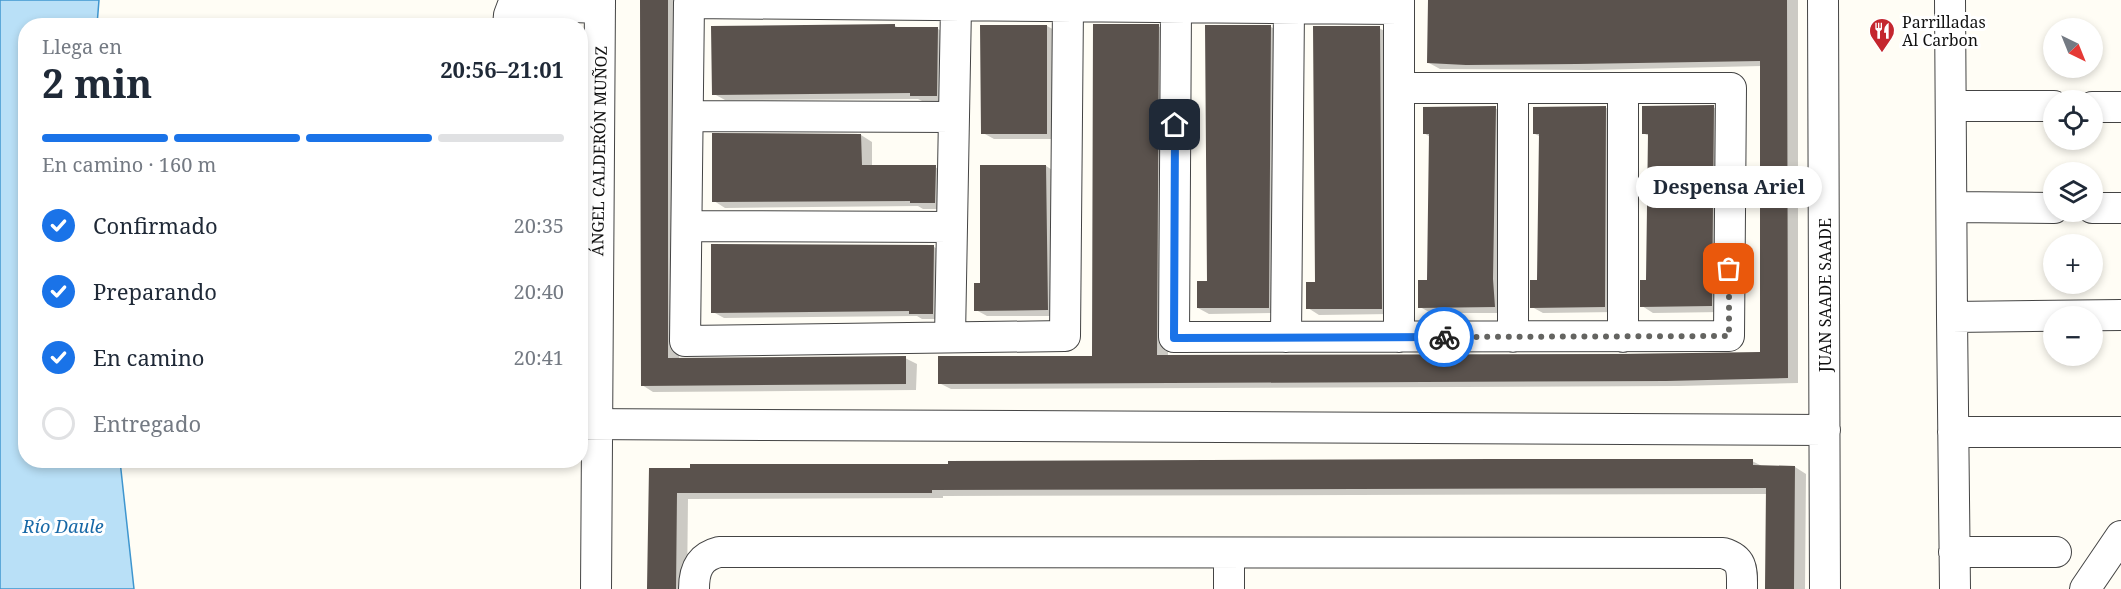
<!DOCTYPE html>
<html lang="es">
<head>
<meta charset="utf-8">
<style>
  :root { --surface:#fff; --page:#f2f2f3; --text:#1f2937; --muted:#747a83; --line:#e0e1e3; --accent:#1a73e8 }
  body { margin:0; font-family:"Noto Serif",serif; background:var(--page); color:var(--text); height:100vh; display:flex; flex-direction:column; font-size:22px; white-space:nowrap }
  * { box-sizing:border-box; margin:0 }
  p { font-size:20px; color:var(--muted) }
  .icon { flex:none; width:33px; height:33px; fill:none; stroke:currentColor; stroke-width:2; stroke-linecap:round; stroke-linejoin:round }
  .map { position:relative; flex:1; overflow:hidden }
  .details { position:absolute; left:18px; top:18px; width:570px; height:450px; display:flex; flex-direction:column; background:var(--surface); border-radius:24px; box-shadow:0 3px 9px #0003 }
  .details>* { flex:none }
  .needle { width:39px; rotate:137deg }
  .controls { position:absolute; left:2043px; top:18px; display:grid; gap:12px }
  .controls a { display:grid; place-items:center; width:60px; height:60px; border-radius:50%; background:var(--surface); box-shadow:0 3px 9px #0003; font-size:30px }
  .pin { position:absolute; display:grid; place-items:center; width:51px; height:51px; color:#fff; margin:-26px; border-radius:12px; box-shadow:0 3px 9px #0006 }
  .courier { position:absolute; display:grid; place-items:center; width:60px; height:60px; margin:-30px; border:4px solid #1a73e8; border-radius:50%; background:#fff; color:#222; box-shadow:0 2px 8px #0007 }
  .bubble { position:absolute; height:42px; border-radius:21px; background:var(--surface); box-shadow:0 3px 9px #0003; font-size:20px; font-weight:700; line-height:42px; text-align:center }
  .summary em { font-style:normal; font-weight:700 }
  .summary div { display:flex; flex-direction:column-reverse }
  .summary { display:flex; align-items:center; justify-content:space-between; height:102px; padding:0 24px }
  h1 { font-size:39px; font-weight:700; line-height:45px }
  .bar { display:grid; grid-template-columns:repeat(4,1fr); gap:9px 6px; align-content:center; height:72px; padding:0 24px }
  .bar i { height:8px; border-radius:4px; background:var(--line) }
  .bar .current { background:var(--accent) }
  .bar p { grid-column:span 4 }
  ol { padding:0 24px; list-style:none }
  li { display:flex; align-items:center; gap:18px; height:66px }
  li p { margin-inline-start:auto }
  li .icon { padding:6px; border-radius:50%; background:var(--accent); color:#fff; stroke-width:4 }
  li:last-child { color:var(--muted) }
  li i { width:33px; height:33px; border:3px solid var(--line); border-radius:50% }
  .map>svg:first-child { display:block }
</style>
</head>
<body>
<div class="map">
<svg width="2121" height="589" viewBox="0 0 2121 589">
  <rect width="100%" height="100%" fill="#fffdf5"/>
  <path fill="#b9e0f7" stroke="#3f96cf" stroke-width="1.5" d="M 0,0 L 99,0 L 97,25 L 26,26 L 26,460 L 120,461 L 134,589 L 0,589 Z"/>
  <path fill="#0003" d="M 642,0 L 678,0 L 679,359 L 905,358 L 917,364 L 916,390 L 653,392 L 642,385 Z
    M 1430,0 L 1798,0 L 1798,383 L 1679,386 L 951,389 L 939,383 L 1093,358 L 1158,26 L 1169,32 L 1168,356 L 1762,353 L 1762,66 L 1588,70 L 1440,69 L 1429,63 Z
    M 895,26 L 899,28 L 938,29 L 949,35 L 948,102 L 922,101 L 918,99 L 725,100 L 714,94 Z
    M 1047,26 L 1058,32 L 1058,139 L 994,139 L 983,133 Z
    M 1271,27 L 1282,33 L 1280,313 L 1209,314 L 1198,308 L 1208,282 Z
    M 1379,28 L 1390,34 L 1392,314 L 1319,315 L 1308,308 L 1317,283 Z
    M 1605,107 L 1616,114 L 1616,312 L 1543,313 L 1532,307 L 1539,281 L 1541,137 L 1535,134 Z
    M 1713,107 L 1724,113 L 1723,312 L 1653,313 L 1642,306 L 1648,281 L 1649,136 L 1643,133 Z
    M 1495,108 L 1506,114 L 1505,313 L 1431,313 L 1420,307 L 1428,281 L 1430,137 L 1424,133 Z
    M 713,135 L 861,135 L 872,142 L 872,167 L 935,167 L 946,173 L 946,209 L 923,209 L 918,206 L 725,208 L 714,201 Z
    M 1046,166 L 1057,173 L 1059,316 L 987,316 L 976,310 Z
    M 712,245 L 934,247 L 945,253 L 944,319 L 922,319 L 917,316 L 724,318 L 713,312 Z
    M 1752,461 L 1764,467 L 1795,467 L 1806,474 L 1805,589 L 1768,589 L 1768,494 L 943,496 L 943,498 L 688,499 L 687,589 L 649,589 L 650,470 Z"/>
  <path fill="#5a524d" d="M 640,0 L 668,0 L 668,358 L 906,356 L 906,384 L 641,386 Z
    M 1428,0 L 1787,0 L 1788,378 L 1666,381 L 938,384 L 938,356 L 1092,356 L 1093,24 L 1159,24 L 1157,355 L 1624,354 L 1760,352 L 1760,61 L 1576,64 L 1466,65 L 1427,63 Z
    M 895,24 L 895,27 L 938,27 L 937,96 L 910,96 L 910,93 L 712,95 L 711,26 Z
    M 980,25 L 1047,25 L 1047,134 L 981,134 Z
    M 1205,25 L 1271,25 L 1269,308 L 1197,308 L 1197,281 L 1207,281 Z
    M 1313,26 L 1380,26 L 1382,309 L 1306,309 L 1306,282 L 1315,282 Z
    M 1714,105 L 1712,306 L 1640,307 L 1640,280 L 1646,280 L 1648,134 L 1642,134 L 1642,106 Z
    M 1496,106 L 1493,279 L 1495,307 L 1418,308 L 1418,280 L 1427,280 L 1429,134 L 1423,134 L 1423,107 Z
    M 1606,106 L 1605,307 L 1530,308 L 1530,280 L 1537,280 L 1539,134 L 1533,134 L 1533,107 Z
    M 712,133 L 861,134 L 862,165 L 936,165 L 935,203 L 910,203 L 910,201 L 712,202 Z
    M 980,165 L 1046,165 L 1048,310 L 974,311 L 974,283 L 980,283 Z
    M 711,244 L 934,245 L 933,314 L 909,314 L 909,311 L 711,313 Z
    M 1494,459 L 1753,459 L 1753,465 L 1795,466 L 1794,589 L 1765,589 L 1766,488 L 932,490 L 932,493 L 677,493 L 676,589 L 647,589 L 649,468 L 690,468 L 690,464 L 948,464 L 948,461 Z"/>
  <g fill="none" stroke-linecap="round" stroke-linejoin="round">
    <defs>
      <path id="minor" d="M 1823,0 L 1825,589
        M 1950,0 L 1952,317 L 2121,315
        M 1068,6 L 1065,336 L 685,341 L 689,3 C 926,5 1163,7 1399,9
        M 1176,7 L 1174,337 L 1729,336 L 1731,88 L 1399,88
        M 508,26 L 509,15 L 512,7 L 520,5 L 600,8
        M 1951,106 L 2054,106
        M 2092,107 L 2121,107
        M 688,116 L 954,117
        M 1952,207 L 2054,208
        M 2092,208 L 2121,208
        M 687,226 L 952,227
        M 1952,317 L 1955,589
        M 950,337 L 956,6
        M 1286,337 L 1289,8
        M 1399,337 L 1399,0
        M 1513,337 L 1513,88
        M 1623,337 L 1623,88
        M 580,424 L 1825,430
        M 1953,432 L 2121,432
        M 1954,552 L 2056,552
        M 596,589 L 600,0
        M 694,589 C 694,570 699,557 719,552 L 1723,553 C 1744,559 1742,571 1742,589
        M 1229,589 L 1229,553
        M 2085,589 L 2121,536"/>
    </defs>
    <use href="#minor" stroke="#444" stroke-width="32"/>
    <use href="#minor" stroke="#fff" stroke-width="30"/>
  </g>
  <g fill="none" stroke-linecap="round" stroke-linejoin="round">
    <path stroke="#646461" stroke-width="6" stroke-dasharray="0 10.8" d="M 1444,337 L 1729,336 L 1729,269"/>
    <path stroke="#1a73e8" stroke-width="8" d="M 1175,125 L 1174,338 L 1444,337"/>
  </g>
  <defs>
    <symbol id="restaurant-pin" viewBox="-11 -11 22 30"><path d="M0 17L-7.5 6A9.5 9.5 0 1 1 7.5 6Z" fill="#c4262e" stroke="#fff"/><path d="M-5-6h1v4h1v-4h1v4h1v-4h1v5L-1.5 .5V6h-2V.5L-5-1ZM5-6V6H3V1.5H1.5Q1.5-4 5-6Z" fill="#fff"/></symbol>
  </defs>
  <g fill-rule="evenodd">
    <use href="#restaurant-pin" x="1867" y="16" width="30" height="40"/>
  </g>
  <g text-anchor="middle" dominant-baseline="central" stroke-width="6" stroke-linejoin="round" paint-order="stroke">
    <g font-size="16" fill="#111" stroke="#fff" text-anchor="start">
      <text x="1902" y="22">Parrilladas<tspan x="1902" dy="18">Al Carbon</tspan></text>
    </g>
    <g font-size="16" fill="#111" stroke="#fff">
      <text transform="translate(599 151) rotate(-89)">ÁNGEL CALDERÓN MUÑOZ</text>
      <text transform="translate(1825 295) rotate(-90)">JUAN SAADE SAADE</text>
    </g>
    <g font-size="18" font-style="italic" fill="#1768a6" stroke="#fff">
      <text x="63" y="526">Río Daule</text>
    </g>
  </g>
</svg>
<div class="controls">
<a><svg class="needle" viewBox="-14 -14 28 28"><path d="M0-13l5 13h-10z" fill="#e53935"/><path d="M0 13l5-13h-10z" fill="#747a83"/></svg></a>
<a><svg class="icon" aria-label="locate" viewBox="0 0 24 24"><circle cx="12" cy="12" r="6"/><path d="M12 2v4M12 18v4M2 12h4M18 12h4"/></svg></a>
<a><svg class="icon" aria-label="layers" viewBox="0 0 24 24"><path d="M12 4l9 5-9 5-9-5zM3 14l9 5 9-5"/></svg></a>
<a>+</a>
<a>−</a>
</div>
<div class="pin" style="left:1729px;top:269px;background:#ea580c"><svg class="icon" aria-label="bag" viewBox="0 0 24 24"><path d="M5 8h14l-1 12H6zM9 8a3 3 0 0 1 6 0"/></svg></div>
<div class="pin" style="left:1175px;top:125px;background:#1f2937"><svg class="icon" aria-label="home" viewBox="0 0 24 24"><path d="M3 11l9-7 9 7M6 9v11h12V9"/></svg></div>
<div class="courier" style="left:1444px;top:337px"><svg class="icon" aria-label="bike" viewBox="0 0 24 24"><circle cx="6" cy="16" r="4"/><circle cx="18" cy="16" r="4"/><path d="M6 16l4-8h5l3 8M10 8l3 8H6M13 5h3"/></svg></div>
<div class="bubble" style="left:1636px;top:166px;width:186px">Despensa Ariel</div>
<section class="details">
<div class="summary"><div><h1>2 min</h1><p>Llega en</p></div><em>20:56–21:01</em></div>
<div class="bar"><i class="current"></i><i class="current"></i><i class="current"></i><i></i><p>En camino · 160 m</p></div>
<ol>
<li><svg class="icon" aria-label="check" viewBox="0 0 24 24"><path d="M5 12l5 5 9-10"/></svg>Confirmado<p>20:35</p></li>
<li><svg class="icon" aria-label="check" viewBox="0 0 24 24"><path d="M5 12l5 5 9-10"/></svg>Preparando<p>20:40</p></li>
<li><svg class="icon" aria-label="check" viewBox="0 0 24 24"><path d="M5 12l5 5 9-10"/></svg>En camino<p>20:41</p></li>
<li><i></i>Entregado</li>
</ol>
</section>
</div>
</body>
</html>
